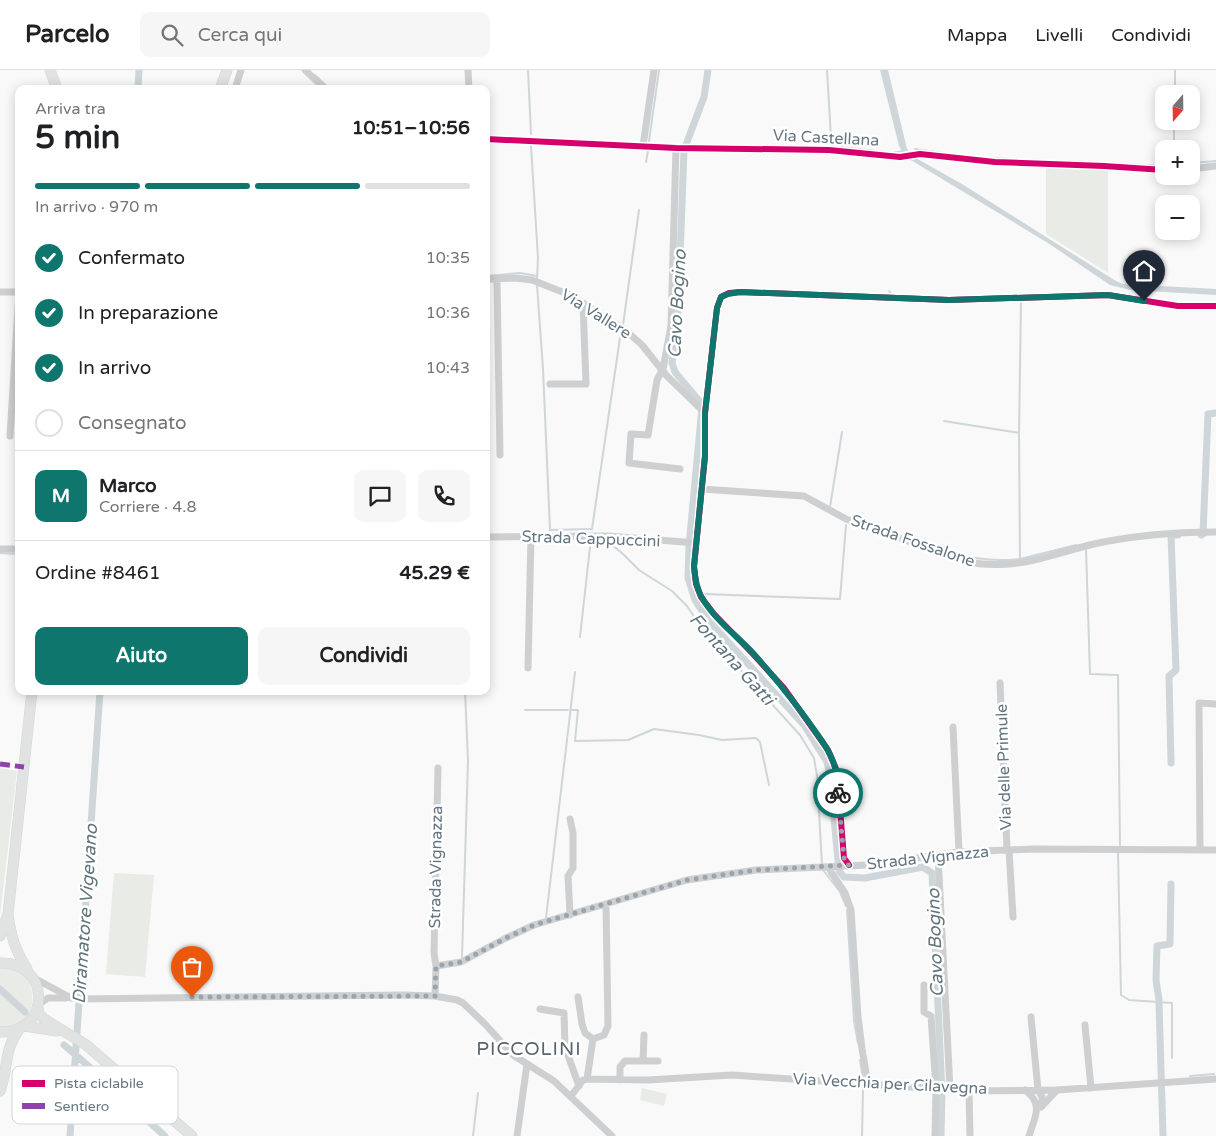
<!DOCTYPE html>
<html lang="it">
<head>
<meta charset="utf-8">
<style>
  :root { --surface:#fff; --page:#f6f6f6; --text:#202124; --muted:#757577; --line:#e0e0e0; --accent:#0f766e }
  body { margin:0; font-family:"Varela Round",sans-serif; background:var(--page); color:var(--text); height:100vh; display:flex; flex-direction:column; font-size:19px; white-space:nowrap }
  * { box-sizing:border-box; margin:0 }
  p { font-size:16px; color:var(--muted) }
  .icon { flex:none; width:28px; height:28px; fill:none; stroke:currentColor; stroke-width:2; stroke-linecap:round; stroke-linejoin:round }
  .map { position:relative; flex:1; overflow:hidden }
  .drawer { position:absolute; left:15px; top:15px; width:475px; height:610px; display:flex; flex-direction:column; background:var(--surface); border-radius:10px; box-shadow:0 2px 12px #0003 }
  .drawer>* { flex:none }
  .needle { width:32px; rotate:200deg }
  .tools { position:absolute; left:1155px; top:15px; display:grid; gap:10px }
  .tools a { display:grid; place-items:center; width:45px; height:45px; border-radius:10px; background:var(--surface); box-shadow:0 2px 12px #0003; font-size:25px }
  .pin { position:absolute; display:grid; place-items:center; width:42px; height:42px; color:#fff; margin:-51px -21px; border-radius:50% 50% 50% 0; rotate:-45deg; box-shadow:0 0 5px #0007 }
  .pin .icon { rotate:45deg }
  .courier { position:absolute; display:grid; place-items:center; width:50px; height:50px; margin:-25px; border:4px solid #0f766e; border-radius:50%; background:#fff; color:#222; box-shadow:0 1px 6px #0007 }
  .summary em { font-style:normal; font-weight:700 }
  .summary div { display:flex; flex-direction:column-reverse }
  .summary { display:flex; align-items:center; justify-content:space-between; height:85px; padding:0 20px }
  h1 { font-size:32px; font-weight:700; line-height:38px }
  .bar { display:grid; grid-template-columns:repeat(4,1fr); gap:8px 5px; align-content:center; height:60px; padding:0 20px }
  .bar i { height:6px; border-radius:4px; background:var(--line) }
  .bar .selected { background:var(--accent) }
  .bar p { grid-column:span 4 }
  .line { display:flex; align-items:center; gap:12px; padding:0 20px; border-top:1px solid var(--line) }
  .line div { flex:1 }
  .round { display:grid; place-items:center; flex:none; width:52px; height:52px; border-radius:10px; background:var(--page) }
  ol { padding:0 20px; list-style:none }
  li { display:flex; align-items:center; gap:15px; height:55px }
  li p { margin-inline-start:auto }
  li .icon { padding:5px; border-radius:50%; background:var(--accent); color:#fff; stroke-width:4 }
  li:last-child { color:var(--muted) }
  li i { width:28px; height:28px; border:2px solid var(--line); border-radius:50% }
  .action { display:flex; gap:10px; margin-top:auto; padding:10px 20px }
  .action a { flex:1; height:58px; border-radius:10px; background:var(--accent); color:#fff; font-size:20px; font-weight:700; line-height:58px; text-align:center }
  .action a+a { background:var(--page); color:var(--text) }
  header { display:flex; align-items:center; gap:30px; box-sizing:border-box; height:70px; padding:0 25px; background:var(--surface); border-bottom:1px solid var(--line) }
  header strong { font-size:24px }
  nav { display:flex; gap:28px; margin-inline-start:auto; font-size:18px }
  .search { width:350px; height:45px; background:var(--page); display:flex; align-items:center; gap:12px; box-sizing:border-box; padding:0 18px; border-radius:10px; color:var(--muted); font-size:19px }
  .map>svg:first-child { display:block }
</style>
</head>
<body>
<header>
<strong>Parcelo</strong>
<div class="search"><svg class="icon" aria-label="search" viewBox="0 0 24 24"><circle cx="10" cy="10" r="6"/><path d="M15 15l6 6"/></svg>Cerca qui</div>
<nav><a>Mappa</a><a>Livelli</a><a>Condividi</a></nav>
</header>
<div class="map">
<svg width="1216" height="1066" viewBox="0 0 1216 1066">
  <rect width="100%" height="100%" fill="#f9f9f9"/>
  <path fill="#e8ebe6" d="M 1046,97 L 1108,99 L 1108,203 L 1046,164 Z
    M 0,698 L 17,701 L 0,846 Z
    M 114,803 L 154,805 L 145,907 L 106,904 Z
    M 0,898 C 41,892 45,961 0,957 Z
    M 642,1018 L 667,1024 L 664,1036 L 640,1030 Z"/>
  <path fill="#ced6d9" d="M 880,0 L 888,0 L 907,79 L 902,81 L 899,76 Z
    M 914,87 L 962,114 L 1116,211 L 1123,214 L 1216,219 L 1216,225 L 1130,220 L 1110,215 L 1048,173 L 909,89 Z"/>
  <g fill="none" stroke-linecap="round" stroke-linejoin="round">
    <path stroke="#ced6d9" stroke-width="2" d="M 528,0 L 531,64
      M 827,0 L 831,68 L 833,76 L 893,83 L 907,80
      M 315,5 L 330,19
      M 1175,24 L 1175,0
      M 649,71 L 659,0
      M 531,76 L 538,188 L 537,209
      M 915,79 L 949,84
      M 1174,79 L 1174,51
      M 986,88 L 1012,89
      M 1066,91 L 1164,96
      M 646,92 L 648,81
      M 1191,93 L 1216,91
      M 486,206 L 520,203 L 537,206
      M 537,215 L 543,299 L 550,460 L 592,459 L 621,261
      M 889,221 L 893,226
      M 623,255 L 639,140
      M 944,351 L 1019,363 L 1020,489 L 1076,475
      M 1019,363 L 1021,231
      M 830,437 L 842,362
      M 605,469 L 623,484 L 639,500 L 672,521 L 687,536 L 699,554 L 800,665 L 814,688 L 817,706 L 822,795
      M 930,475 C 965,486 982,493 1020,489
      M 1086,479 L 1090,604 L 1118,605 L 1120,775
      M 0,483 L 19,484
      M 704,524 L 840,529 L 846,455
      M 580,567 L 591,468 L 593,468
      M 525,640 L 568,640
      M 572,640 L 578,640 L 575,671 L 628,670 L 654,659 L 699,665 L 722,670 L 756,668 L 760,672 L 769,715
      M 1118,782 L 1121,925 L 1129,930 L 1172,933 L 1172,988
      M 823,800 L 840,822 L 846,836
      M 847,840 L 854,951 L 858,973
      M 546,848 L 575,602
      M 462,887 L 468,691 L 465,621
      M 860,990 L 863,1009
      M 1190,1006 L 1214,1004
      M 473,1066 L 478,1023
      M 862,1066 L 863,1019"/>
    <path stroke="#ced6d9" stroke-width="7" d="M 708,0 L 704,27 L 684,80 L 678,241 L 672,293 L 675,302 L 700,332 L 702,337 L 689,476 L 688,508 L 695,530 L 707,549 L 804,655 L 827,692 L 830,706 L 839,801 L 844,807 L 865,808 L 923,797 L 932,803 L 942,1023 L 941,1066
      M 138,19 L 139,0
      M 1201,465 L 1203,464 L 1208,344 L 1216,343
      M 1171,693 L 1169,606 L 1176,600 L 1171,465 L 1178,465
      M 0,919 L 25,942
      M 1159,930 L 1156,910 L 1157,876 L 1170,874 L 1171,814
      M 1159,933 L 1163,1066
      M 64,975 C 99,1004 131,1036 165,1066
      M 70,1066 L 100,621"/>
    <defs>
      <path id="secondary" d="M 50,0 L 57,19
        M 220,19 L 227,0
        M 8,845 C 11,866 15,880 27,899
        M 0,866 L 8,844 L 32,621
        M 0,893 C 51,891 52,963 0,962
        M 38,938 L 39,944 L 44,949 L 85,974 L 192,1066
        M 24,956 L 57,961
        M 0,1021 C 9,997 3,982 19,959"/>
    </defs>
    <use href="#secondary" stroke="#d5d6d7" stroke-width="11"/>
    <path stroke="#cecfd0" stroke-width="7" d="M 305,0 L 325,19
      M 468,0 L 469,19
      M 235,19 L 241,0
      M 486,69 L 676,78 L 829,80 L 900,87 L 920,84 L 995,92 L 1104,96 L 1164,100
      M 643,76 L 654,0
      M 676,78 L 671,256 L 663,299 L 657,310 L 648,365 L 631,364 L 629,393 L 680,399
      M 1191,99 L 1216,96
      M 486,209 L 515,208 L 532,210 L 570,225 L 624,259 L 642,275 L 666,305 L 705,343
      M 497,209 L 500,385
      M 0,222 L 19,222
      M 550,314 L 586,314 L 583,233
      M 10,366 L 19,222
      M 702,419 L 804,426 L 846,449 L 967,492 C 1018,501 1047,485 1094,474 C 1135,465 1174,462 1216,462
      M 486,467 L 608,466 L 696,473
      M 0,479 L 19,479
      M 528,598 L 531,466
      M 1000,613 L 1007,780
      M 953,657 L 959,782
      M 1009,780 L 1013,847
      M 1200,780 L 1199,633 L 1216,634
      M 938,786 L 950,1019
      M 849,795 L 844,788 L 837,701 L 828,680 L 784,618 L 752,583 L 714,544 L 701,527 L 696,514 L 694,497 L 705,386 L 705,343 L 717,238 L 721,227 L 729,223 L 740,222 L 949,230 L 1108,225 L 1178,236 L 1216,236
      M 829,797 L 831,802 L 845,823 L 851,840 L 858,947 L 862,979 L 868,1014
      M 570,845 L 568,806 L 573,798 L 573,763 L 570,749
      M 436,896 L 461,892 L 506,868 L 534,855 L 687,810 L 756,800 L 867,795 L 959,782 L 1033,779 L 1216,780
      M 34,908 L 71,928 L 82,929 L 404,925 L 435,926 L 457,930 L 463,933 L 485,954 L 513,985 L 554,1011 L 612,1066
      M 924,915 L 924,942 L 931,946 L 936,1018 L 935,1066
      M 435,926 L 436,896 L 434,883 L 438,698
      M 578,927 L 582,954 L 585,963 L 593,969
      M 38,935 L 48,928 L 66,928
      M 540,939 L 564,943 L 565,977 L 579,1016
      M 1031,947 L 1038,1020 L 1042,1027 L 1042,1036
      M 1085,955 L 1091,1018
      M 643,991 L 658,991
      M 587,1009 L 593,969 L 604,965 L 608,956 L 606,834
      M 620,1010 L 620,997 L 625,991 L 643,991 L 644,965
      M 1025,1020 C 1044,1034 1035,1047 1029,1066
      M 969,1021 L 970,1066
      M 571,1026 L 583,1010 L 587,1009 L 648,1010 L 732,1005 L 969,1021 L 1057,1020 L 1216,1009
      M 1041,1037 L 1057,1020
      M 517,1066 L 527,994"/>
    <use href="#secondary" stroke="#e1e2e2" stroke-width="10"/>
    <path stroke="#8e44ad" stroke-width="5" stroke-dasharray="10 5" stroke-linecap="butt" d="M 0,694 L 24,697"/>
    <defs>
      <path id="cycleway" d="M 486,69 L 676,78 L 829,80 L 900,87 L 920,84 L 995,92 L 1104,96 L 1164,100
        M 849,795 L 844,788 L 837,701 L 828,680 L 784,618 L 752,583 L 714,544 L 701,527 L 696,514 L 694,497 L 705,386 L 705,343 L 717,238 L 721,227 L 729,223 L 740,222 L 949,230 L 1108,225 L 1178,236 L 1216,236"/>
    </defs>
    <use href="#cycleway" stroke="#fff" stroke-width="9"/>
    <use href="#cycleway" stroke="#d6006c" stroke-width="6"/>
  </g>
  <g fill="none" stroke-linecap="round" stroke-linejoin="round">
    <path stroke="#99a4ac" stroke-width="5" stroke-dasharray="0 9" d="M 192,927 L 435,926 L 436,896 L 461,892 L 506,868 L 534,855 L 687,810 L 756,800 L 849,795 L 844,788 L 838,723"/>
    <path stroke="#0f766e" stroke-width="6" d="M 838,723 C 837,701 835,690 822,671 C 801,640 778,611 753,583 C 736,565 713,548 701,526 C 696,517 695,507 694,496 L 705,386 L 705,343 L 717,238 L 721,227 L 728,224 L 740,222 L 949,230 L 1108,225 L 1144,231"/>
  </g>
  <g text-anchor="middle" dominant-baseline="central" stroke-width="5" stroke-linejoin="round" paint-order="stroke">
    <g font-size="16" fill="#657683" stroke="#fff">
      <text transform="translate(826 68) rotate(3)">Via Castellana</text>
      <text transform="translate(596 244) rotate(32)">Via Vallere</text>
      <text transform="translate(591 469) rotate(2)">Strada Cappuccini</text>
      <text transform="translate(913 471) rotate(19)">Strada Fossalone</text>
      <text transform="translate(1004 697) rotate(-92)">Via delle Primule</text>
      <text transform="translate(928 788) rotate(-6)">Strada Vignazza</text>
      <text transform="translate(436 797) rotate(-89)">Strada Vignazza</text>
      <text transform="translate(890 1014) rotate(3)">Via Vecchia per Cilavegna</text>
    </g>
    <g font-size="18" font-style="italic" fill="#60757c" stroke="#fff">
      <text transform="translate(677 234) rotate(-87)">Cavo Bogino</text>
      <text transform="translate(732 589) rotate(48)">Fontana Gatti</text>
      <text transform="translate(85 844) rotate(-86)">Diramatore Vigevano</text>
      <text transform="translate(935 873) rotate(-92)">Cavo Bogino</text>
    </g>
    <g font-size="19" letter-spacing="1" fill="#57646e" stroke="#fff">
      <text x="529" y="979">PICCOLINI</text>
    </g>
  </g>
  <rect x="12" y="996" width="166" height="58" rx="8" fill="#fff" stroke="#d1d6da" stroke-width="1"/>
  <rect x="22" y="1010" width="23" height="7" fill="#d6006c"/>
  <rect x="22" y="1033" width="23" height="6" fill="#8e44ad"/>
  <g font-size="14" fill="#657683">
    <text x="54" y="1018">Pista ciclabile</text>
    <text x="54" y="1041">Sentiero</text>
  </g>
</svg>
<div class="tools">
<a><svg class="needle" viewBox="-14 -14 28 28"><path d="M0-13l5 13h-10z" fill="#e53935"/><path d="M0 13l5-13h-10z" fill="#757577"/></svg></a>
<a>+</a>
<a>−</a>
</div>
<div class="pin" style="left:192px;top:927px;background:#ea580c"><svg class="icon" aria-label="bag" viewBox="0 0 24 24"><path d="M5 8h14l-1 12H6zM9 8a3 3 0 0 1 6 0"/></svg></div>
<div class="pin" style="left:1144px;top:231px;background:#1f2937"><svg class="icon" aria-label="home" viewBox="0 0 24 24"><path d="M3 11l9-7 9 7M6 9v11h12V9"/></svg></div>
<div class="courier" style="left:838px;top:723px"><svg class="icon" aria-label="bike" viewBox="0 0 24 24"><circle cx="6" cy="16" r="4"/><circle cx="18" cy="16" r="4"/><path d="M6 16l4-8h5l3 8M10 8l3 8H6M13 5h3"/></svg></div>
<section class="drawer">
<div class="summary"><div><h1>5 min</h1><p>Arriva tra</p></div><em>10:51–10:56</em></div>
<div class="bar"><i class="selected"></i><i class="selected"></i><i class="selected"></i><i></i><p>In arrivo · 970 m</p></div>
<ol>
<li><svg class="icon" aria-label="check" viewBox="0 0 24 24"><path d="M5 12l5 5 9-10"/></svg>Confermato<p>10:35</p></li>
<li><svg class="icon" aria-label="check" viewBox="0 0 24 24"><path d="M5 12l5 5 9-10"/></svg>In preparazione<p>10:36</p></li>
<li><svg class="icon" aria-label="check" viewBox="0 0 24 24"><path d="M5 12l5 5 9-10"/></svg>In arrivo<p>10:43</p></li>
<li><i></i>Consegnato</li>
</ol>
<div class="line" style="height:90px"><b class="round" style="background:var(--accent);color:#fff">M</b><div><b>Marco</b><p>Corriere · 4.8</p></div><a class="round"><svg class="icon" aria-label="chat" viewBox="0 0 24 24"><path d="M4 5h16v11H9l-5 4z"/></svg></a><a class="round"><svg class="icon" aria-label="phone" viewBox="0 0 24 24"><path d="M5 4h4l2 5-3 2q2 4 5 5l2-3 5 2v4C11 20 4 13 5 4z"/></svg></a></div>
<div class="line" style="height:65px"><div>Ordine #8461</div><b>45.29 €</b></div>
<div class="action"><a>Aiuto</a><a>Condividi</a></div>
</section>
</div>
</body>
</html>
